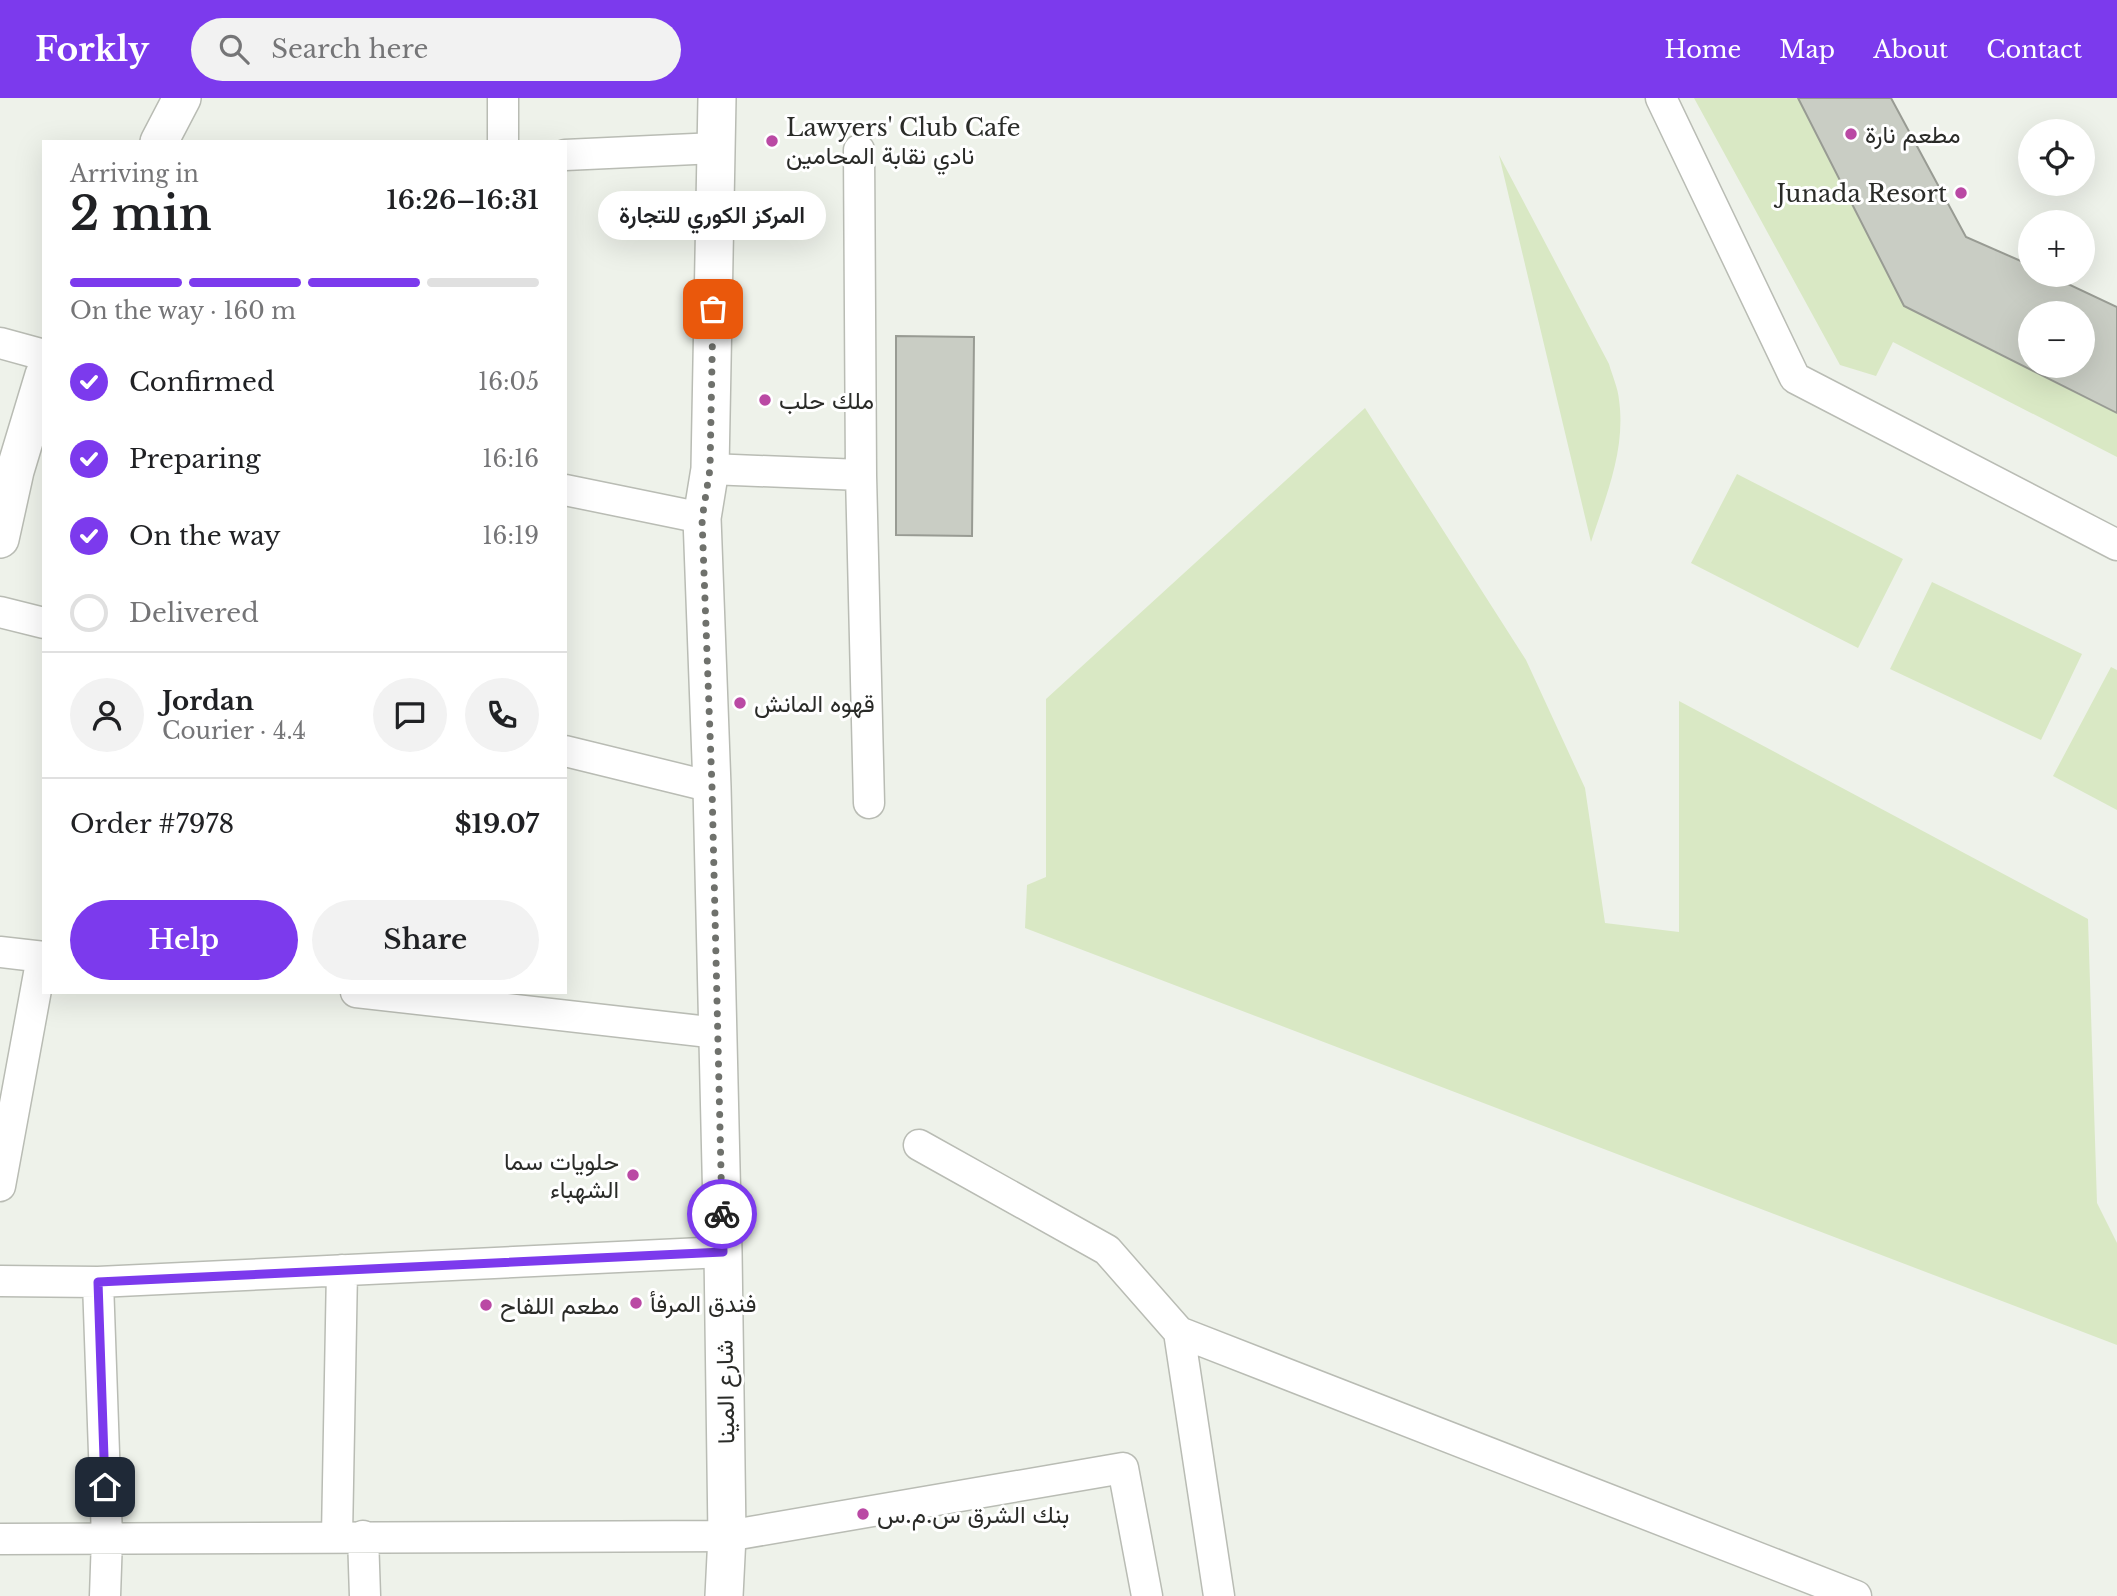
<!DOCTYPE html>
<html lang="en">
<head>
<meta charset="utf-8">
<style>
  :root { --surface:#fff; --page:#f2f2f2; --text:#202124; --muted:#757577; --line:#e0e0e0; --accent:#7c3aed }
  body { margin:0; font-family:"Libre Baskerville",Vazirmatn,serif; background:var(--page); color:var(--text); height:100vh; display:flex; flex-direction:column; font-size:26px; white-space:nowrap }
  * { box-sizing:border-box; margin:0 }
  p { font-size:23px; color:var(--muted) }
  .icon { flex:none; width:38px; height:38px; fill:none; stroke:currentColor; stroke-width:2; stroke-linecap:round; stroke-linejoin:round }
  .map { position:relative; flex:1; overflow:hidden }
  .drawer { position:absolute; left:42px; top:42px; width:525px; height:854px; display:flex; flex-direction:column; background:var(--surface); border-radius:0px; box-shadow:0 7px 28px #0002 }
  .drawer>* { flex:none }
  .buttons { position:absolute; left:2018px; top:21px; display:grid; gap:14px }
  .buttons a { display:grid; place-items:center; width:77px; height:77px; border-radius:50%; background:var(--surface); box-shadow:0 7px 28px #0002; font-size:35px }
  .pin { position:absolute; display:grid; place-items:center; width:60px; height:60px; color:#fff; margin:-30px; border-radius:14px; box-shadow:0 4px 10px #0006 }
  .courier { position:absolute; display:grid; place-items:center; width:70px; height:70px; margin:-35px; border:5px solid #7c3aed; border-radius:50%; background:#fff; color:#222; box-shadow:0 2px 9px #0007 }
  .bubble { position:absolute; height:49px; border-radius:24px; background:var(--surface); box-shadow:0 7px 28px #0002; font-size:23px; font-weight:600; line-height:49px; text-align:center }
  .summary em { font-style:normal; font-weight:600 }
  .summary div { display:flex; flex-direction:column-reverse }
  .summary { display:flex; align-items:center; justify-content:space-between; height:119px; padding:0 28px }
  h1 { font-size:46px; font-weight:600; line-height:52px }
  .bar { display:grid; grid-template-columns:repeat(4,1fr); gap:10px 7px; align-content:center; height:84px; padding:0 28px }
  .bar i { height:9px; border-radius:5px; background:var(--line) }
  .bar .active { background:var(--accent) }
  .bar p { grid-column:span 4 }
  .line { display:flex; align-items:center; gap:18px; padding:0 28px; border-top:2px solid var(--line) }
  .line div { flex:1 }
  .round { display:grid; place-items:center; flex:none; width:74px; height:74px; border-radius:37px; background:var(--page) }
  ol { padding:0 28px; list-style:none }
  li { display:flex; align-items:center; gap:21px; height:77px }
  li p { margin-inline-start:auto }
  li .icon { padding:7px; border-radius:50%; background:var(--accent); color:#fff; stroke-width:4 }
  li:last-child { color:var(--muted) }
  li i { width:38px; height:38px; border:4px solid var(--line); border-radius:50% }
  .primary-button { display:flex; gap:14px; margin-top:auto; padding:14px 28px }
  .primary-button a { flex:1; height:80px; border-radius:42px; background:var(--accent); color:#fff; font-size:28px; font-weight:600; line-height:80px; text-align:center }
  .primary-button a+a { background:var(--page); color:var(--text) }
  header { display:flex; align-items:center; gap:42px; box-sizing:border-box; height:98px; padding:0 35px; background:var(--accent); color:#fff }
  header strong { font-size:33px }
  nav { display:flex; gap:38px; margin-inline-start:auto; font-size:24px }
  .search { width:490px; height:63px; background:var(--page); display:flex; align-items:center; gap:18px; box-sizing:border-box; padding:0 24px; border-radius:38px; color:var(--muted); font-size:26px }
  .map>svg:first-child { display:block }
</style>
</head>
<body>
<header>
<strong>Forkly</strong>
<div class="search"><svg class="icon" aria-label="search" viewBox="0 0 24 24"><circle cx="10" cy="10" r="6"/><path d="M15 15l6 6"/></svg>Search here</div>
<nav><a>Home</a><a>Map</a><a>About</a><a>Contact</a></nav>
</header>
<div class="map">
<svg width="2117" height="1498" viewBox="0 0 2117 1498">
  <rect width="100%" height="100%" fill="#eef2ea"/>
  <path fill="#d9e8c4" d="M 1694,0 L 1798,0 L 1904,208 L 2117,315 L 2117,359 L 1893,244 L 1876,278 L 1840,267 Z
    M 1499,57 L 1609,266 C 1612,277 1618,290 1619,302 C 1626,351 1606,398 1591,444 Z
    M 1365,310 L 1526,562 L 1585,690 L 1605,825 L 1679,834 L 1679,603 L 2088,821 L 2097,1105 L 2117,1145 L 2117,1247 L 1025,830 L 1027,787 L 1046,779 L 1046,601 Z
    M 1737,376 L 1903,461 L 1858,550 L 1691,465 Z
    M 1932,484 L 2082,556 L 2041,642 L 1890,571 Z
    M 2111,569 L 2117,572 L 2117,712 L 2053,678 Z"/>
  <path fill="#c9cdc4" stroke="#989b93" stroke-width="2" fill-rule="evenodd" d="M 1798,0 L 1891,0 L 1966,139 L 2030,167 L 2030,177 L 2049,177 L 2117,209 L 2117,315 L 1904,208 ZM 2030,215 L 2082,215 L 2082,268 L 2030,268 Z
    M 896,238 L 974,239 L 972,438 L 896,437 Z"/>
  <g fill="none" stroke-linecap="round" stroke-linejoin="round">
    <defs>
      <path id="minor" d="M 503,0 L 503,44
        M 1661,0 L 1795,280 L 2117,447
        M 859,52 L 861,377 L 869,705
        M 565,57 L 716,50
        M 0,245 L 44,257
        M 710,371 L 861,377
        M 565,392 L 702,420
        M 0,514 L 44,525
        M 565,653 L 712,689
        M 0,854 L 44,859
        M 356,894 L 718,935
        M 919,1047 L 1107,1152 L 1179,1234 L 1219,1498
        M 0,1088 L 42,859
        M 0,1183 L 98,1184 L 723,1154
        M 98,1184 L 107,1440 L 105,1498
        M 1179,1234 L 1856,1498
        M 337,1438 L 342,1172
        M 363,1438 L 365,1498
        M 0,1441 L 727,1438 L 1123,1370 L 1147,1498"/>
      <path id="tertiary" d="M 717,0 L 710,371 L 702,420 L 712,689 L 723,1154 L 727,1438 L 724,1498
        M 159,44 L 182,0
        M 0,441 L 15,373 L 44,277"/>
    </defs>
    <use href="#minor" stroke="#b9bcb4" stroke-width="33"/>
    <use href="#tertiary" stroke="#b9bcb4" stroke-width="40"/>
    <use href="#minor" stroke="#fff" stroke-width="30"/>
    <use href="#tertiary" stroke="#fff" stroke-width="37"/>
  </g>
  <g fill="none" stroke-linecap="round" stroke-linejoin="round">
    <path stroke="#6f716c" stroke-width="7" stroke-dasharray="0 12.6" d="M 713,211 L 710,371 L 702,421 L 712,689 L 722,1116"/>
    <path stroke="#7c3aed" stroke-width="9" d="M 105,1389 L 98,1184 L 723,1154 L 722,1116"/>
  </g>
  <g fill="#ba49a4" stroke="#fff" stroke-width="2.5">
    <circle cx="1851" cy="36" r="7"/>
    <circle cx="772" cy="43" r="7"/>
    <circle cx="1961" cy="95" r="7"/>
    <circle cx="765" cy="302" r="7"/>
    <circle cx="740" cy="605" r="7"/>
    <circle cx="633" cy="1077" r="7"/>
    <circle cx="636" cy="1205" r="7"/>
    <circle cx="486" cy="1207" r="7"/>
    <circle cx="863" cy="1416" r="7"/>
  </g>
  <g text-anchor="middle" dominant-baseline="central" stroke-width="6" stroke-linejoin="round" paint-order="stroke">
    <g font-size="24" fill="#2a2b28" stroke="#fff" text-anchor="start">
      <text x="786" y="29">Lawyers' Club Cafe<tspan x="786" dy="28">نادي نقابة المحامين</tspan></text>
      <text x="1865" y="36">مطعم نارة</text>
      <text x="1947" y="95" text-anchor="end">Junada Resort</text>
      <text x="779" y="302">ملك حلب</text>
      <text x="754" y="605">قهوه المانش</text>
      <text x="619" y="1063" text-anchor="end">حلويات سما<tspan x="619" dy="28">الشهباء</tspan></text>
      <text x="650" y="1205">فندق المرفأ</text>
      <text x="500" y="1207">مطعم اللفاح</text>
      <text x="877" y="1416">بنك الشرق س.م.س</text>
    </g>
    <g font-size="24" fill="#2a2b28" stroke="#fff">
      <text transform="translate(725 1294) rotate(-91)">شارع المينا</text>
    </g>
  </g>
</svg>
<div class="buttons">
<a><svg class="icon" aria-label="locate" viewBox="0 0 24 24"><circle cx="12" cy="12" r="6"/><path d="M12 2v4M12 18v4M2 12h4M18 12h4"/></svg></a>
<a>+</a>
<a>−</a>
</div>
<div class="pin" style="left:713px;top:211px;background:#ea580c"><svg class="icon" aria-label="bag" viewBox="0 0 24 24"><path d="M5 8h14l-1 12H6zM9 8a3 3 0 0 1 6 0"/></svg></div>
<div class="pin" style="left:105px;top:1389px;background:#1f2937"><svg class="icon" aria-label="home" viewBox="0 0 24 24"><path d="M3 11l9-7 9 7M6 9v11h12V9"/></svg></div>
<div class="courier" style="left:722px;top:1116px"><svg class="icon" aria-label="bike" viewBox="0 0 24 24"><circle cx="6" cy="16" r="4"/><circle cx="18" cy="16" r="4"/><path d="M6 16l4-8h5l3 8M10 8l3 8H6M13 5h3"/></svg></div>
<div class="bubble" style="left:598px;top:93px;width:228px">المركز الكوري للتجارة</div>
<section class="drawer">
<div class="summary"><div><h1>2 min</h1><p>Arriving in</p></div><em>16:26–16:31</em></div>
<div class="bar"><i class="active"></i><i class="active"></i><i class="active"></i><i></i><p>On the way · 160 m</p></div>
<ol>
<li><svg class="icon" aria-label="check" viewBox="0 0 24 24"><path d="M5 12l5 5 9-10"/></svg>Confirmed<p>16:05</p></li>
<li><svg class="icon" aria-label="check" viewBox="0 0 24 24"><path d="M5 12l5 5 9-10"/></svg>Preparing<p>16:16</p></li>
<li><svg class="icon" aria-label="check" viewBox="0 0 24 24"><path d="M5 12l5 5 9-10"/></svg>On the way<p>16:19</p></li>
<li><i></i>Delivered</li>
</ol>
<div class="line" style="height:126px"><a class="round"><svg class="icon" aria-label="person" viewBox="0 0 24 24"><circle cx="12" cy="8" r="4"/><path d="M4 21q1-7 8-7t8 7"/></svg></a><div><b>Jordan</b><p>Courier · 4.4</p></div><a class="round"><svg class="icon" aria-label="chat" viewBox="0 0 24 24"><path d="M4 5h16v11H9l-5 4z"/></svg></a><a class="round"><svg class="icon" aria-label="phone" viewBox="0 0 24 24"><path d="M5 4h4l2 5-3 2q2 4 5 5l2-3 5 2v4C11 20 4 13 5 4z"/></svg></a></div>
<div class="line" style="height:91px"><div>Order #7978</div><b>$19.07</b></div>
<div class="primary-button"><a>Help</a><a>Share</a></div>
</section>
</div>
</body>
</html>
